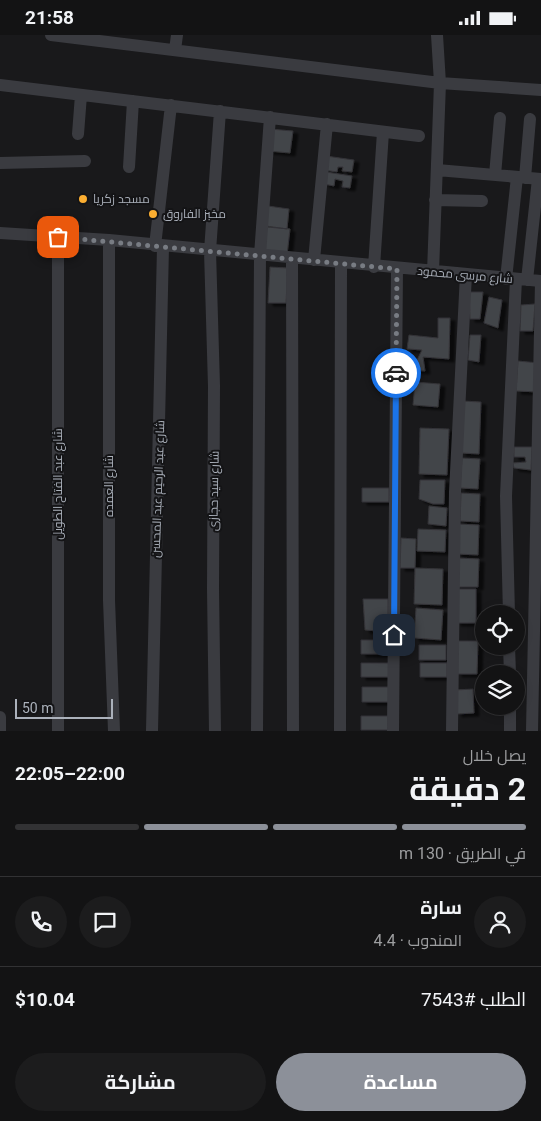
<!DOCTYPE html>
<html lang="ar">
<head>
<meta charset="utf-8">
<style>
  :root { --surface:#131314; --page:#1c1c1d; --text:#f1f3f6; --muted:#9d9ea0; --line:#323234; --accent:#8c9099 }
  body { margin:0; font-family:Roboto,Cairo,sans-serif; background:var(--page); color:var(--text); direction:rtl; height:100vh; display:flex; flex-direction:column; font-size:19px; white-space:nowrap }
  * { box-sizing:border-box; margin:0 }
  p { font-size:16px; color:var(--muted) }
  .icon { flex:none; width:28px; height:28px; fill:none; stroke:currentColor; stroke-width:2; stroke-linecap:round; stroke-linejoin:round }
  .map { position:relative; height:696px; overflow:hidden; direction:ltr }
  .panel { display:flex; flex-direction:column; background:var(--surface); flex:1 }
  .panel>* { flex:none }
  .buttons { position:absolute; left:475px; top:570px; display:grid; gap:10px }
  .buttons a { display:grid; place-items:center; width:50px; height:50px; border-radius:50%; background:var(--surface); box-shadow:0 2px 8px #0003,0 0 0 1px var(--line); font-size:25px }
  .scale { position:absolute; left:15px; bottom:12px; width:98px; box-sizing:border-box; padding-left:5px; border:2px solid #abb1bb; border-top:0; font-size:14px; line-height:18px; white-space:nowrap; color:#abb1bb; -webkit-text-stroke:4px #141416; paint-order:stroke }
  .pin { position:absolute; display:grid; place-items:center; width:42px; height:42px; color:#fff; margin:-21px; border-radius:10px; box-shadow:0 2px 8px #0006 }
  .courier { position:absolute; display:grid; place-items:center; width:50px; height:50px; margin:-25px; border:4px solid #1a73e8; border-radius:50%; background:#fff; color:#222; box-shadow:0 1px 6px #0007 }
  .head em { font-style:normal; font-weight:700 }
  .head div { display:flex; flex-direction:column-reverse }
  .head { display:flex; align-items:center; justify-content:space-between; height:85px; padding:0 15px }
  h1 { font-size:32px; font-weight:700; line-height:38px }
  .bar { display:grid; grid-template-columns:repeat(4,1fr); gap:8px 5px; align-content:center; height:60px; padding:0 15px }
  .bar i { height:6px; border-radius:4px; background:var(--line) }
  .bar .active { background:var(--accent) }
  .bar p { grid-column:span 4 }
  .line { display:flex; align-items:center; gap:12px; padding:0 15px; border-top:1px solid var(--line) }
  .line div { flex:1 }
  .round { display:grid; place-items:center; flex:none; width:52px; height:52px; border-radius:26px; background:var(--page) }
  .action { display:flex; gap:10px; margin-top:auto; padding:10px 15px }
  .action a { flex:1; height:58px; border-radius:30px; background:var(--accent); color:#fff; font-size:20px; font-weight:700; line-height:58px; text-align:center }
  .action a+a { background:var(--page); color:var(--text) }
  .status { display:flex; justify-content:space-between; align-items:center; height:35px; padding:0 25px; background:var(--surface); direction:ltr }
  .status svg { height:14px; fill:currentColor }
  .map>svg:first-child { display:block }
</style>
</head>
<body>
<div class="status"><b>21:58</b><svg viewBox="0 0 49 12"><path d="M0 12V9h3v3zM5 12V6h3v6zM10 12V3h3v9zM15 12V0h3v12zM26 1h20v11H26zM47 4h2v5h-2z"/></svg></div>
<div class="map">
<svg width="541" height="696" viewBox="0 0 541 696">
  <defs>
    <filter id="shadow"><feDropShadow dx="5" dy="3" stdDeviation="1" flood-color="#0009"/></filter>
  </defs>
  <rect width="100%" height="100%" fill="#19191b"/>
  <path fill="#434448" stroke="#333337" filter="url(#shadow)" d="M 270,94 L 293,96 L 290,118 L 268,116 Z
    M 326,121 L 354,125 L 352,137 L 342,136 L 343,132 L 338,132 L 337,137 L 324,135 Z
    M 326,137 L 352,141 L 350,153 L 342,152 L 343,146 L 335,144 L 334,151 L 324,149 Z
    M 268,171 L 289,174 L 287,194 L 266,191 Z
    M 267,192 L 290,194 L 287,220 L 264,218 Z
    M 270,232 L 288,233 L 286,268 L 268,268 Z
    M 469,257 L 483,257 L 480,284 L 470,284 Z
    M 489,262 L 502,265 L 498,293 L 484,288 Z
    M 535,269 L 533,296 L 520,296 L 521,270 Z
    M 438,283 L 450,283 L 449,324 L 423,322 L 425,336 L 407,335 L 406,326 L 416,327 L 422,315 L 407,314 L 409,300 L 438,303 Z
    M 470,300 L 481,300 L 479,327 L 468,325 Z
    M 518,326 L 539,328 L 538,357 L 516,356 Z
    M 415,347 L 440,349 L 438,372 L 413,370 Z
    M 463,366 L 481,367 L 479,419 L 461,418 Z
    M 420,393 L 449,394 L 447,440 L 419,439 Z
    M 514,412 L 532,412 L 531,435 L 514,433 L 513,428 L 526,427 L 525,422 L 514,422 Z
    M 462,423 L 480,424 L 478,454 L 460,453 Z
    M 420,445 L 445,445 L 444,469 L 433,469 L 419,464 Z
    M 362,453 L 389,453 L 389,467 L 362,467 Z
    M 461,458 L 480,459 L 479,487 L 460,486 Z
    M 429,471 L 447,473 L 446,491 L 428,489 Z
    M 458,489 L 479,490 L 478,520 L 457,519 Z
    M 418,494 L 446,495 L 445,517 L 417,516 Z
    M 401,503 L 416,504 L 415,533 L 400,533 Z
    M 458,523 L 479,524 L 478,552 L 457,552 Z
    M 415,533 L 443,534 L 442,570 L 414,569 Z
    M 456,554 L 476,554 L 476,588 L 456,588 Z
    M 363,564 L 388,564 L 388,597 L 365,595 Z
    M 416,573 L 443,575 L 441,605 L 414,603 Z
    M 361,605 L 388,605 L 388,619 L 361,619 Z
    M 458,606 L 478,606 L 477,639 L 457,639 Z
    M 419,610 L 446,610 L 446,625 L 419,625 Z
    M 361,628 L 389,628 L 389,642 L 361,642 Z
    M 420,628 L 447,628 L 447,642 L 420,642 Z
    M 362,652 L 390,652 L 390,667 L 362,667 Z
    M 473,654 L 474,678 L 457,679 L 455,655 Z
    M 361,681 L 388,681 L 388,695 L 361,695 Z"/>
  <g fill="none" stroke-linecap="round" stroke-linejoin="round">
    <path stroke="#3a3b40" stroke-width="12" d="M 51,0 L 440,48 L 541,55
      M 175,15 L 177,0
      M 0,50 L 419,101
      M 78,99 L 81,60
      M 0,128 L 85,126
      M 129,132 L 133,66
      M 437,135 L 541,144
      M 495,140 L 500,83
      M 525,143 L 530,84
      M 435,165 L 482,166
      M 0,198 L 109,205 L 541,246
      M 109,205 L 109,565 L 114,696
      M 155,211 L 171,70
      M 292,223 L 293,696
      M 314,225 L 327,89
      M 374,232 L 383,97
      M 433,237 L 440,48 L 437,0
      M 506,244 L 517,142
      M 527,245 L 538,144
      M 509,579 L 506,461 L 516,244
      M 509,611 L 510,639
      M 510,671 L 510,696
      M 0,682 L 0,696
      M 58,696 L 58,201
      M 152,696 L 163,212
      M 215,696 L 213,554 L 214,351 L 210,216 L 220,76
      M 257,696 L 260,220 L 270,82
      M 340,696 L 341,228
      M 393,696 L 397,234
      M 452,696 L 455,457 L 466,239
      M 532,696 L 541,246"/>
  </g>
  <g fill="none" stroke-linecap="round" stroke-linejoin="round">
    <path stroke="#787c83" stroke-width="5" stroke-dasharray="0 9" d="M 58,202 L 397,234 L 396,338"/>
    <path stroke="#1a73e8" stroke-width="6" d="M 394,600 L 396,338"/>
  </g>
  <g fill="#fbae31" stroke="#141416" stroke-width="2">
    <circle cx="83" cy="164" r="5"/>
    <circle cx="153" cy="179" r="5"/>
  </g>
  <g text-anchor="middle" dominant-baseline="central" stroke-width="4" stroke-linejoin="round" paint-order="stroke">
    <g font-size="12" fill="#abb1bb" stroke="#141416" text-anchor="start">
      <text x="93" y="164">مسجد زكريا</text>
      <text x="163" y="179">مخبز الفاروق</text>
    </g>
    <g font-size="12" fill="#abb1bb" stroke="#141416">
      <text transform="translate(465 240) rotate(5)">شارع مرسى محمود</text>
      <text transform="translate(58 449) rotate(-90)">شارع عبد الفتاح الطويل</text>
      <text transform="translate(109 451) rotate(-90)">شارع العمده</text>
      <text transform="translate(158 454) rotate(-88)">شارع عبد الرحيم عبد المحسن</text>
      <text transform="translate(214 456) rotate(-89)">شارع سيد حجازى</text>
    </g>
  </g>
</svg>
<div class="buttons">
<a><svg class="icon" aria-label="locate" viewBox="0 0 24 24"><circle cx="12" cy="12" r="6"/><path d="M12 2v4M12 18v4M2 12h4M18 12h4"/></svg></a>
<a><svg class="icon" aria-label="layers" viewBox="0 0 24 24"><path d="M12 4l9 5-9 5-9-5zM3 14l9 5 9-5"/></svg></a>
</div>
<div class="scale">50 m</div>
<div class="pin" style="left:58px;top:202px;background:#ea580c"><svg class="icon" aria-label="bag" viewBox="0 0 24 24"><path d="M5 8h14l-1 12H6zM9 8a3 3 0 0 1 6 0"/></svg></div>
<div class="pin" style="left:394px;top:600px;background:#1f2937"><svg class="icon" aria-label="home" viewBox="0 0 24 24"><path d="M3 11l9-7 9 7M6 9v11h12V9"/></svg></div>
<div class="courier" style="left:396px;top:338px"><svg class="icon" aria-label="car" viewBox="0 0 24 24"><path d="M5 17H2v-5l4-1 3-4h7l3 4 3 1v5h-3M9 17h6M6 11h13"/><circle cx="7" cy="17" r="2"/><circle cx="17" cy="17" r="2"/></svg></div>
</div>
<section class="panel">
<div class="head"><div><h1>2 دقيقة</h1><p>يصل خلال</p></div><em>22:00–22:05</em></div>
<div class="bar"><i class="active"></i><i class="active"></i><i class="active"></i><i></i><p>في الطريق · 130 m</p></div>
<div class="line" style="height:90px"><a class="round"><svg class="icon" aria-label="person" viewBox="0 0 24 24"><circle cx="12" cy="8" r="4"/><path d="M4 21q1-7 8-7t8 7"/></svg></a><div><b>سارة</b><p>المندوب · 4.4</p></div><a class="round"><svg class="icon" aria-label="chat" viewBox="0 0 24 24"><path d="M4 5h16v11H9l-5 4z"/></svg></a><a class="round"><svg class="icon" aria-label="phone" viewBox="0 0 24 24"><path d="M5 4h4l2 5-3 2q2 4 5 5l2-3 5 2v4C11 20 4 13 5 4z"/></svg></a></div>
<div class="line" style="height:65px"><div>الطلب #7543</div><b>$10.04</b></div>
<div class="action"><a>مساعدة</a><a>مشاركة</a></div>
</section>
</body>
</html>
